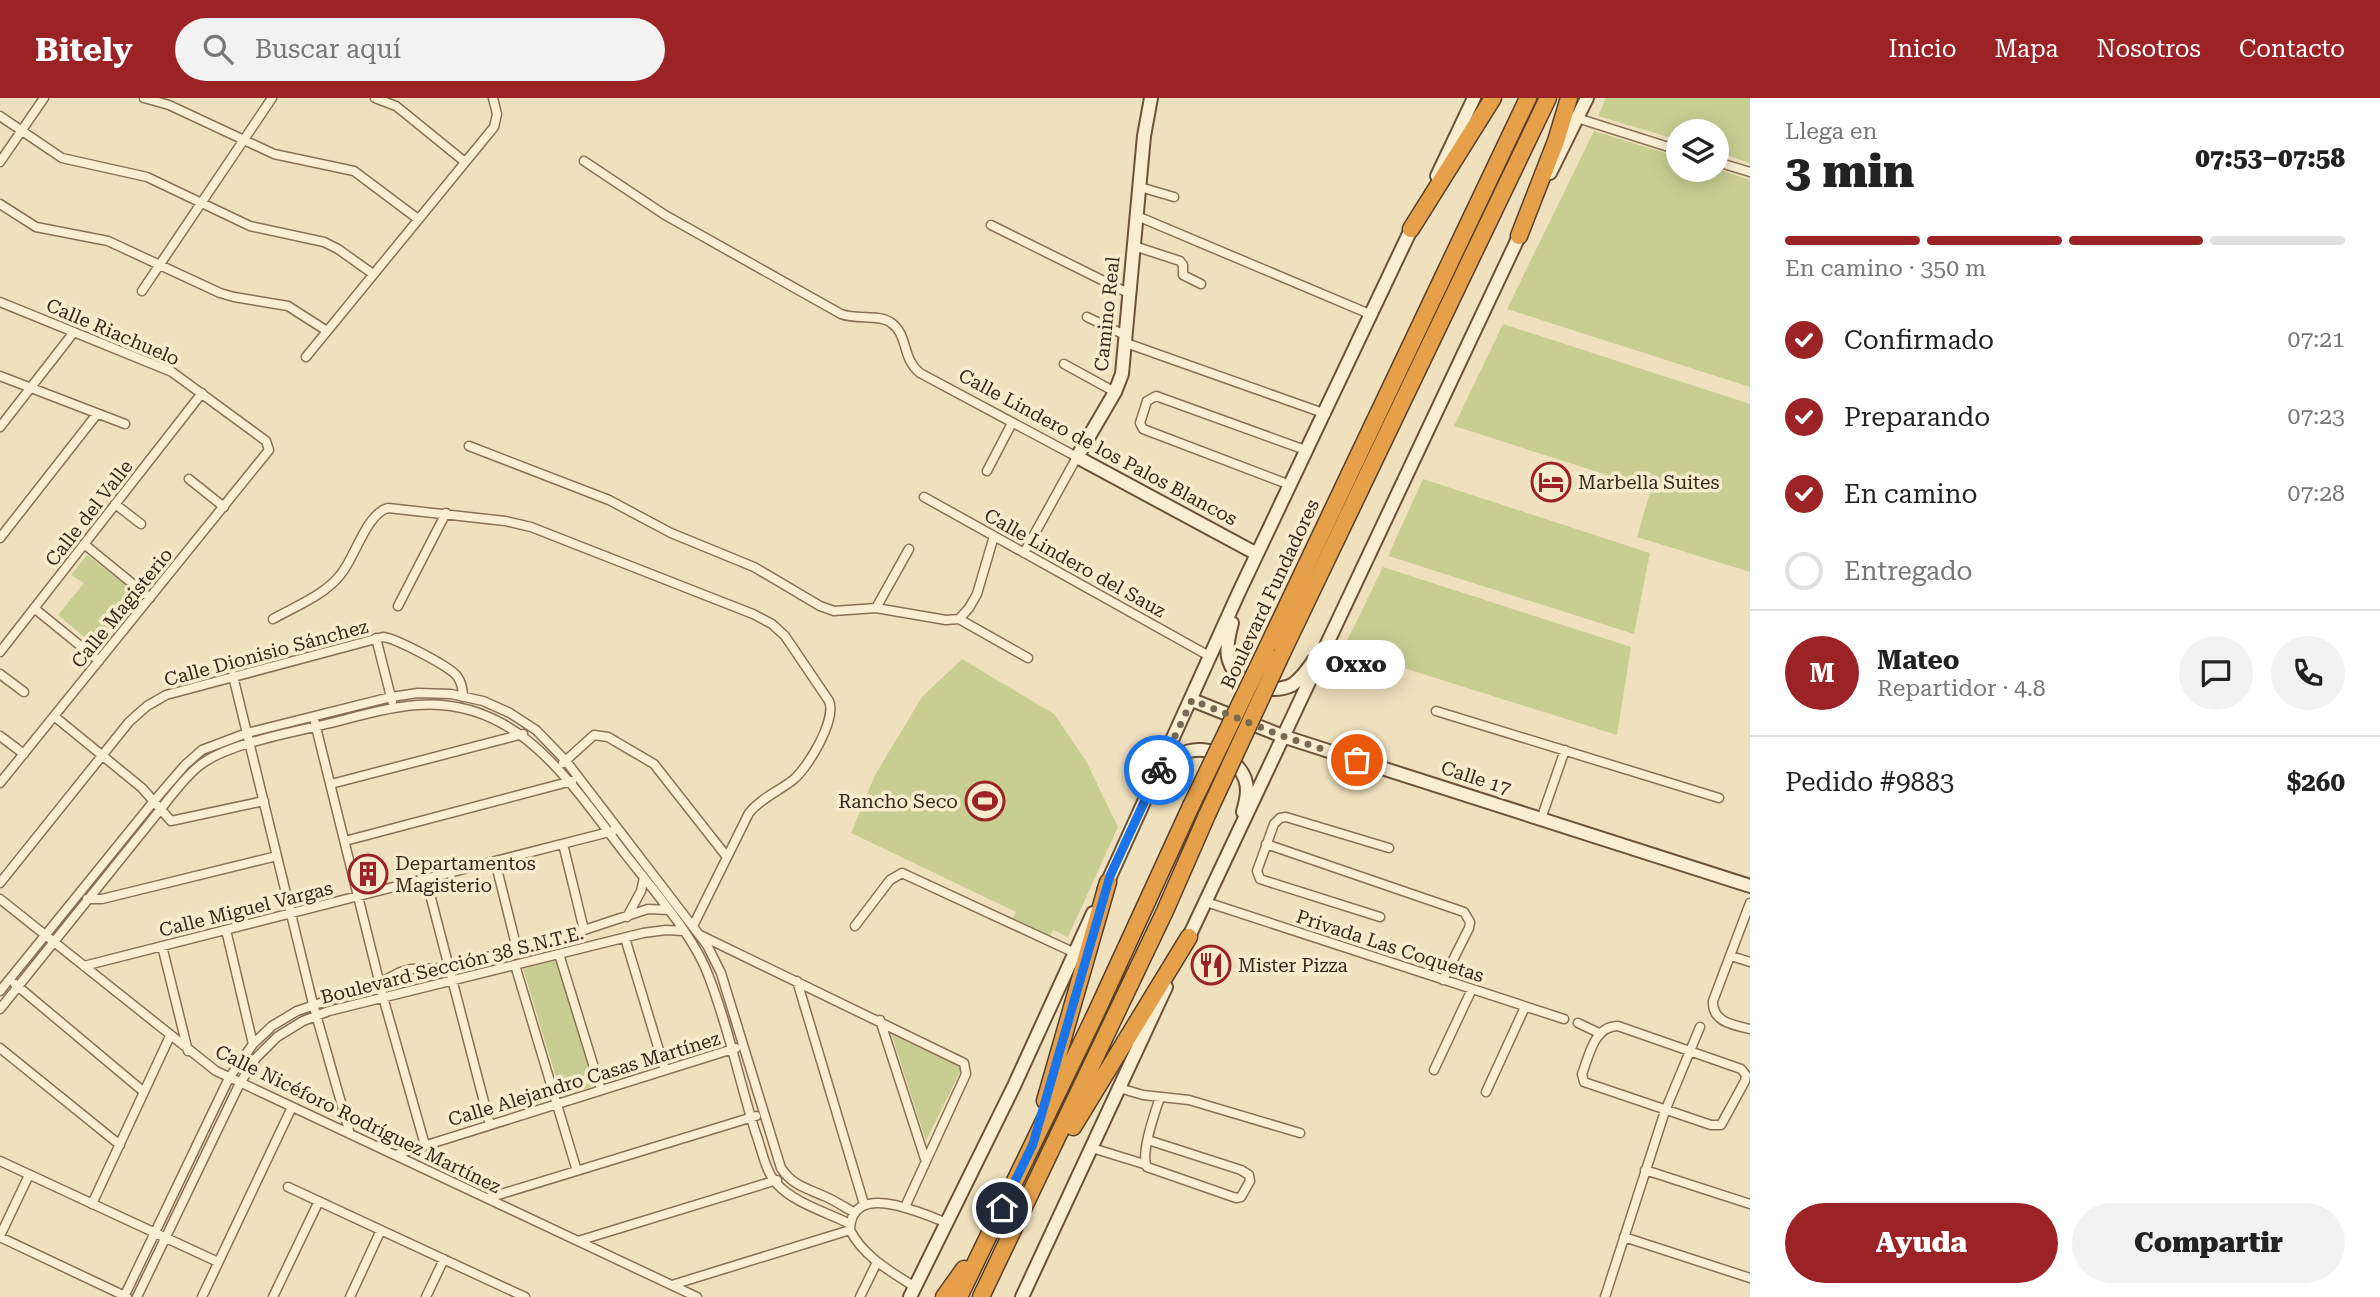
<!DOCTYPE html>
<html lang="es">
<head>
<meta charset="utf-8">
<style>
  :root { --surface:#fff; --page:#f2f2f2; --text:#222; --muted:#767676; --line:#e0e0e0; --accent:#9b2325 }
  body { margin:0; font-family:"Roboto Serif",serif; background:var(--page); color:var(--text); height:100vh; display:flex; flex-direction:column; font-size:26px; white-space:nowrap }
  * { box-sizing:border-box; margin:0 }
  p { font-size:23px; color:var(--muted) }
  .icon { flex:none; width:38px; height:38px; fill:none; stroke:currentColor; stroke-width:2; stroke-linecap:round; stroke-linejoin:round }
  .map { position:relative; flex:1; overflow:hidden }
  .drawer { display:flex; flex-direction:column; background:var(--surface); width:630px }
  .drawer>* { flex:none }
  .buttons { position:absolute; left:1666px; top:21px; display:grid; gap:14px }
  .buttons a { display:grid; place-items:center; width:63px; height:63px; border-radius:50%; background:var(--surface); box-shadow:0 4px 18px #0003; font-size:35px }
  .pin { position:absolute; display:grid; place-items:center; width:60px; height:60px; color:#fff; margin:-30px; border:4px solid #fff; border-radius:50%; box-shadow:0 2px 7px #0007 }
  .courier { position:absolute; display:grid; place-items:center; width:70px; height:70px; margin:-35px; border:5px solid #1a73e8; border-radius:50%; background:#fff; color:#222; box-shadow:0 2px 9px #0007 }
  .bubble { position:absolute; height:49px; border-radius:24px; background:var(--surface); box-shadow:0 4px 18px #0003; font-size:23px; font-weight:800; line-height:49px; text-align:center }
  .summary em { font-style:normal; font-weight:800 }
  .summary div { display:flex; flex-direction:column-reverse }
  .summary { display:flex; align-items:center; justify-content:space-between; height:119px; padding:0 35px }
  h1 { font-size:46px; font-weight:800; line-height:52px }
  .bar { display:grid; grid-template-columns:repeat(4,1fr); gap:10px 7px; align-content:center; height:84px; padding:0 35px }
  .bar i { height:9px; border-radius:5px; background:var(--line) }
  .bar .on { background:var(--accent) }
  .bar p { grid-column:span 4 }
  .line { display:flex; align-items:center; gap:18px; padding:0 35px; border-top:2px solid var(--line) }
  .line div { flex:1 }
  .round { display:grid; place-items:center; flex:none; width:74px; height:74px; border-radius:37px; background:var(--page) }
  ol { padding:0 35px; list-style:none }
  li { display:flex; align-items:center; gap:21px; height:77px }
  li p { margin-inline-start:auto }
  li .icon { padding:7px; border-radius:50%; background:var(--accent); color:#fff; stroke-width:4 }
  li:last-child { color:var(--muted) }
  li i { width:38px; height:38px; border:4px solid var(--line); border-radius:50% }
  .cta { display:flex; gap:14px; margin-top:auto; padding:14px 35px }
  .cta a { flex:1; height:80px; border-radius:42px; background:var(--accent); color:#fff; font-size:28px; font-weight:800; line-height:80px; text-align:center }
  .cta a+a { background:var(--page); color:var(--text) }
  header { display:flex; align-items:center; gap:42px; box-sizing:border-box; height:98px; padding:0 35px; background:var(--accent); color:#fff }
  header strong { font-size:33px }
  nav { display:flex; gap:38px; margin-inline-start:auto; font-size:24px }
  .search { width:490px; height:63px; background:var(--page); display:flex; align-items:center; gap:18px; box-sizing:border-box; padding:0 24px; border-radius:38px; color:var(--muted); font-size:26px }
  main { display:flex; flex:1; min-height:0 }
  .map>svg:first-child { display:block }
</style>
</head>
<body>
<header>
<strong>Bitely</strong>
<div class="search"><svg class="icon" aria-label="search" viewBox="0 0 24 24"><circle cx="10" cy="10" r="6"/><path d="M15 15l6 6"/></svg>Buscar aquí</div>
<nav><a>Inicio</a><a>Mapa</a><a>Nosotros</a><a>Contacto</a></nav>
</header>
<main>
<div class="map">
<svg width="1750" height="1199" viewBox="0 0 1750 1199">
  <rect width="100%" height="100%" fill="#f0e1be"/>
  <path fill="#c8ce92" d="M 1606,0 L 1750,0 L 1750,65 L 1717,54 L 1717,33 L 1678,33 L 1678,42 L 1598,18 Z
    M 1594,33 L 1678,59 L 1678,72 L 1717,71 L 1750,82 L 1750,289 L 1507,211 Z
    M 1503,226 L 1750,306 L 1750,474 L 1637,439 L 1651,391 L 1454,328 Z
    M 1423,381 L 1650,455 L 1634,536 L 1388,458 Z
    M 87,457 L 141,499 L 97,550 L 58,517 L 84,485 L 71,477 Z
    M 1383,469 L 1631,549 L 1617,637 L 1343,551 Z
    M 962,561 L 1054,616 L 1086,663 L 1118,729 L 1068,839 L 1053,832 L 1049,840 L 1012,822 L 1016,814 L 851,735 L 875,677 L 922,599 Z
    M 557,862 L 596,987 L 562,999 L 523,871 Z
    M 891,935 L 963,968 L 926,1043 Z"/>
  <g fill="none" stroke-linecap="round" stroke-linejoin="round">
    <defs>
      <path id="street" d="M 144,0 L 169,7 L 274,56 L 354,73 L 418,121
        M 375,0 L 396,8 L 465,64
        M 0,18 L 62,60 L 147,79 L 250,128 L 324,144 L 338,151 L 373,176
        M 1577,20 L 1678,52
        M 584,63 L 665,117 L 841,216 C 857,222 878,216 890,224 C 909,236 901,260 920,275 L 1077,359 L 1024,455
        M 0,64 L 44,0
        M 1717,64 L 1750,74
        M 1140,89 L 1174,99
        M 0,106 L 36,129 L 108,143 L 220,195 L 234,199 L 288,208 L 327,233
        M 1137,118 L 1372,217
        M 991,127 L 1130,196
        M 1134,148 L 1180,163 L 1183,167 L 1183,177 L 1201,186
        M 142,193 L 272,0
        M 0,204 L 172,274 L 266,343 L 269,352 L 0,685
        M 1087,219 L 1127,238
        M 1126,245 L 1326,316
        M 306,259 L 494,29 L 497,16 L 493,0
        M 1064,266 L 1115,294
        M 0,278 L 125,326
        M 0,329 L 74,234
        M 469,348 L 609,402 L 671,435 L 754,469 L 820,508 L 834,513 L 876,510 L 946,522 L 959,521 L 969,510 L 977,496 L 994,438
        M 987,373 L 1012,325
        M 189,381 L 224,409
        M 1290,387 L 1143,331 L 1140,325 L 1147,303 L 1156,298 L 1308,353
        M 924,399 L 1211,559
        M 115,406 L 141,426
        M 0,440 L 97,316
        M 84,446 L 150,500
        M 398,508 L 446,415
        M 34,510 L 99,563
        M 876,510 L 909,451
        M 273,521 C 296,508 325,497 341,476 C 355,459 367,415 388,410 L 505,423 L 531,429 L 753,516 L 772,526 L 785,538 L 829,603 C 837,621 808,670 793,682 C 779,693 761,700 749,715 L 693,828
        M 959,521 L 1028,560
        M 376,540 L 392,603
        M 0,554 L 202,295
        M 0,576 L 24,594
        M 233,578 L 313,906 L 350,1036
        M 1436,613 L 1719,700
        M 54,618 L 142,690 L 171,723 L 264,703
        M 315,625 L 383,899 L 425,1047
        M 0,638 L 24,656
        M 563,665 L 594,637 L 608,639 L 654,666 L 727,759
        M 331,686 L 523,636
        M 1541,721 L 1565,652
        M 345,743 L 572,683
        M 563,746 L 584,832
        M 1266,746 L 1464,814 L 1470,824 L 1469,830 L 1443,882
        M 495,763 L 517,851
        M 426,781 L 490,1027
        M 0,785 L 129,624 L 147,608 L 166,597 L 383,539 C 395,540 449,568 457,578 C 462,585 463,591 463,599
        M 0,801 L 216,973 L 697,1199
        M 87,801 L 102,801 L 277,758
        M 1206,804 L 1564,921
        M 1750,805 L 1713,903 C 1712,924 1733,927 1750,931
        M 627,819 L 641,793 L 644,780
        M 1380,819 L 1266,783 L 1260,781 L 1257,773 L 1274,726 L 1280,720 L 1286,719 L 1389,750
        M 855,828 L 890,782 L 902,775 L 1075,855
        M 226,832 L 253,946
        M 700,837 L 964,965 L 966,976 L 905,1109
        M 625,840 L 665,972
        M 162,848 L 188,953
        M 559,856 L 601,992
        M 1731,858 L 1750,864
        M 515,867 L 577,1073
        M 84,868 L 613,733
        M 797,883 L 864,1106
        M 15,886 L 144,994
        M 0,893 L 154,703 L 185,667 L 202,652 L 247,635 L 391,599 L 418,595 L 451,596 L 483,603 L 510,615 L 536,632 L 566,663 L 707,847 L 721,875 L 781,1070 C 792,1087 806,1090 824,1098 C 834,1102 844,1109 855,1115
        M 0,911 L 160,712 C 172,697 184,680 199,668 C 228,644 302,633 339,623 C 365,616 391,609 417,607 C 519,599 571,686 626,757 C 651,789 692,836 707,874 C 728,926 739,983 756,1036 C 762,1052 765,1072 776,1085 C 794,1105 826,1114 850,1126
        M 880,922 L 925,1061
        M 1578,925 L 1599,935
        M 1618,928 L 1741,971 L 1746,977 L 1745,983 L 1721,1027 L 1711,1027 L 1584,984 L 1582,976 C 1589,958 1594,928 1618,928 Z
        M 0,950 L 120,1047
        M 1434,972 L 1472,891
        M 1119,990 L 1143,997 L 1189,1002 L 1300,1035
        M 1486,994 L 1525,909
        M 1148,1042 L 1241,1072 L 1249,1077 L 1250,1083 L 1241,1099 L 1236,1100 L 1147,1069 C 1140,1055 1155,1015 1160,999
        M 1092,1050 L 1144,1066
        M 395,1057 L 736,950
        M 0,1063 L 218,1164
        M 1645,1072 L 1750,1106
        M 288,1089 L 525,1199
        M 488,1100 L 756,1018
        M 92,1106 L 170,938
        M 0,1138 L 29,1077
        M 0,1139 L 127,1199
        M 1624,1139 L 1750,1180
        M 578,1143 L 777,1082
        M 672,1187 L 850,1132
        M 915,1189 C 891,1174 863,1158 850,1132 C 851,1082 922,1115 947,1125
        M 124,1199 L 229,980 L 253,946 L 272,928 L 297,913 L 379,885 L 400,874 L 411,871 L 448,870 L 584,832 L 648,811 L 669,812
        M 137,1199 L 240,985 L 256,960 L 277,939 L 303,923 L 329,913 L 643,835 L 666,832 L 684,833
        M 202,1199 L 292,1009
        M 273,1199 L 319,1103
        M 350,1199 L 381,1132
        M 426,1199 L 444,1161
        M 860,1199 L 877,1164
        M 1605,1199 L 1665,1013 L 1700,929"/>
      <path id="secondary" d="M 1151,0 L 1144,38 L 1122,276 L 1115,294 L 1077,359 L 1257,456
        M 1550,75 L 1587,0
        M 1437,78 L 1474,0
        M 1232,525 C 1229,536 1226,548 1228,559 C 1233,585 1269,598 1292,587 C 1301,581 1308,571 1314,562
        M 1192,602 L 1285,639 L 1750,788
        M 1162,678 C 1167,671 1173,662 1180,657 C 1202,644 1237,658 1245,681 C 1249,692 1246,703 1243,714
        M 1104,792 L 1239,494 L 1415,123
        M 1185,847 L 1522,132
        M 910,1199 L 1014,988 L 1093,815
        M 1022,1199 L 1166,889"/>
      <path id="highway" d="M 1411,131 L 1493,0
        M 1519,138 L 1556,43 L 1569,0
        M 1266,552 L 1528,0
        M 1282,555 L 1548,0
        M 1045,1003 L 1108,784
        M 1073,1029 L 1189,839
        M 944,1199 L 964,1171
        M 959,1199 L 1096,915 L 1191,708
        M 981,1199 L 1165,813 L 1207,717"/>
    </defs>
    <use href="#street" stroke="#897156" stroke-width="11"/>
    <use href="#secondary" stroke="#6b5239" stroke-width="16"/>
    <use href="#highway" stroke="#563f2b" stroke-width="19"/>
    <use href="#street" stroke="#faeed2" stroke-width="8"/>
    <use href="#secondary" stroke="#faeed2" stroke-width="12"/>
    <use href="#highway" stroke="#e5a049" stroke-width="16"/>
    <defs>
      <path id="highway-bridge" d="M 1191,708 L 1266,552
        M 1207,717 L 1282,555"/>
    </defs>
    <use href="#highway-bridge" stroke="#563f2b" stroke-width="19" stroke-linecap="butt"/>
    <use href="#highway-bridge" stroke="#e5a049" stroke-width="16"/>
  </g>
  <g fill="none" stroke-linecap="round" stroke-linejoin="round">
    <path stroke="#786955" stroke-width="7" stroke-dasharray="0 12.6" d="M 1159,672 L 1192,602 L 1285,639 L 1357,662"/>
    <path stroke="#1a73e8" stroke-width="9" d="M 1002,1110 L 1033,1046 L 1110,778 L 1159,672"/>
  </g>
  <defs>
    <symbol id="hotel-ring" viewBox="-11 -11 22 22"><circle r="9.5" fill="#f7ebce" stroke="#9b2325" stroke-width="1.5"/><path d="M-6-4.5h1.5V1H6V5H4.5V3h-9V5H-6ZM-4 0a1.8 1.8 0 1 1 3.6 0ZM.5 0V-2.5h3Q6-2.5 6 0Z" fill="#9b2325"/></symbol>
    <symbol id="stadium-ring" viewBox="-11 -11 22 22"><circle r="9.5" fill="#f7ebce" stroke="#9b2325" stroke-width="1.5"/><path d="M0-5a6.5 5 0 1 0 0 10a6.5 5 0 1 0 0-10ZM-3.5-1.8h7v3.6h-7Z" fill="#9b2325"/></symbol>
    <symbol id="building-ring" viewBox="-11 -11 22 22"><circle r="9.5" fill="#f7ebce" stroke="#9b2325" stroke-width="1.5"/><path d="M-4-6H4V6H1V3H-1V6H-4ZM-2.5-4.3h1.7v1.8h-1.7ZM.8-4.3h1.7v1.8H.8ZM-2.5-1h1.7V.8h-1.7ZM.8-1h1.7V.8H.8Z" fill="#9b2325"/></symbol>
    <symbol id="restaurant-ring" viewBox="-11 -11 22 22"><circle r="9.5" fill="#f7ebce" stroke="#9b2325" stroke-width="1.5"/><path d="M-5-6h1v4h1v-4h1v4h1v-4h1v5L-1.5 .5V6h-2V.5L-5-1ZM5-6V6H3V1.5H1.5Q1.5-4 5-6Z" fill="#9b2325"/></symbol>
  </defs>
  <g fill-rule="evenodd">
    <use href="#hotel-ring" x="1529" y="362" width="44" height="44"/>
    <use href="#stadium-ring" x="963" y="681" width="44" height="44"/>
    <use href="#building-ring" x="346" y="754" width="44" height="44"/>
    <use href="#restaurant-ring" x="1189" y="845" width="44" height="44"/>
  </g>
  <g text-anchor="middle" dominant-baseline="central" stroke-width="7" stroke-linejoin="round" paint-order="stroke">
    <g font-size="19" fill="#38291c" stroke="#f7ebce">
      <text transform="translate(1107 216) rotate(-84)">Camino Real</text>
      <text transform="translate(113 234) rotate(23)">Calle Riachuelo</text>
      <text transform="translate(1098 349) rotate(28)">Calle Lindero de los Palos Blancos</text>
      <text transform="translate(89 415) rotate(-52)">Calle del Valle</text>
      <text transform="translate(1075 465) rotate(29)">Calle Lindero del Sauz</text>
      <text transform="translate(1270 496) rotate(-65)">Boulevard Fundadores</text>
      <text transform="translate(122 510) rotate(-51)">Calle Magisterio</text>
      <text transform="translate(266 555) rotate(-15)">Calle Dionisio Sánchez</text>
      <text transform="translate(1476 680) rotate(18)">Calle 17</text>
      <text transform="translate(246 811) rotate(-14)">Calle Miguel Vargas</text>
      <text transform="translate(1390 848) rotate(18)">Privada Las Coquetas</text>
      <text transform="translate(452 867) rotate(-14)">Boulevard Sección 38 S.N.T.E.</text>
      <text transform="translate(584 981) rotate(-17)">Calle Alejandro Casas Martínez</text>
      <text transform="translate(358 1021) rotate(26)">Calle Nicéforo Rodríguez Martínez</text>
    </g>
    <g font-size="19" fill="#38291c" stroke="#f7ebce" text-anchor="start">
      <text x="1578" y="384">Marbella Suites</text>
      <text x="958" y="703" text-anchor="end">Rancho Seco</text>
      <text x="395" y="765">Departamentos<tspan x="395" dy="22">Magisterio</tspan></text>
      <text x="1238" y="867">Mister Pizza</text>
    </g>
  </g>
</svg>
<div class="buttons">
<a><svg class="icon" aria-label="layers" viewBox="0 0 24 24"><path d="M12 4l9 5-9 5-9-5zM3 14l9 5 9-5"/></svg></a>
</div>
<div class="pin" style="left:1357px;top:662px;background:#ea580c"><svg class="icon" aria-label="bag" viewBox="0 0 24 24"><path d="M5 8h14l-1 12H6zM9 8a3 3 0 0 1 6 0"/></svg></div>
<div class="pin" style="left:1002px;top:1110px;background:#1f2937"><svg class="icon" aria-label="home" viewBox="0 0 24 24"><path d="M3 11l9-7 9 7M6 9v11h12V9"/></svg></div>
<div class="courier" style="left:1159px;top:672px"><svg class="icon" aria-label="bike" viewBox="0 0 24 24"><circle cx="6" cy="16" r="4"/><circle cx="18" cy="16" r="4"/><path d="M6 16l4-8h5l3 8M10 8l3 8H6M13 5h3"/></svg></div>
<div class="bubble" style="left:1307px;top:542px;width:98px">Oxxo</div>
</div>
<section class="drawer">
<div class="summary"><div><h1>3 min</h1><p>Llega en</p></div><em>07:53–07:58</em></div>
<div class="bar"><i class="on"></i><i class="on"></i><i class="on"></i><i></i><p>En camino · 350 m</p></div>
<ol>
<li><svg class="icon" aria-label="check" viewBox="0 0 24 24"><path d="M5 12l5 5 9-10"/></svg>Confirmado<p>07:21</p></li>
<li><svg class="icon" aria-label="check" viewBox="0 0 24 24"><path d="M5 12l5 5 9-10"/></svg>Preparando<p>07:23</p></li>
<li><svg class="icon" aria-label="check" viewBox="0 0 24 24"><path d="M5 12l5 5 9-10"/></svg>En camino<p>07:28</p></li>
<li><i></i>Entregado</li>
</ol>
<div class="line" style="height:126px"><b class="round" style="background:var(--accent);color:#fff">M</b><div><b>Mateo</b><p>Repartidor · 4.8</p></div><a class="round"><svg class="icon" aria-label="chat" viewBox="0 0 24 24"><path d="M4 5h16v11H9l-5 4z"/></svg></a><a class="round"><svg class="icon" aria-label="phone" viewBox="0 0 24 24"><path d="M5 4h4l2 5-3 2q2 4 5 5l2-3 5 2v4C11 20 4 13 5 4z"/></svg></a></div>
<div class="line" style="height:91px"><div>Pedido #9883</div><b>$260</b></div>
<div class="cta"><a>Ayuda</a><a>Compartir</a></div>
</section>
</main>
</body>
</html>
